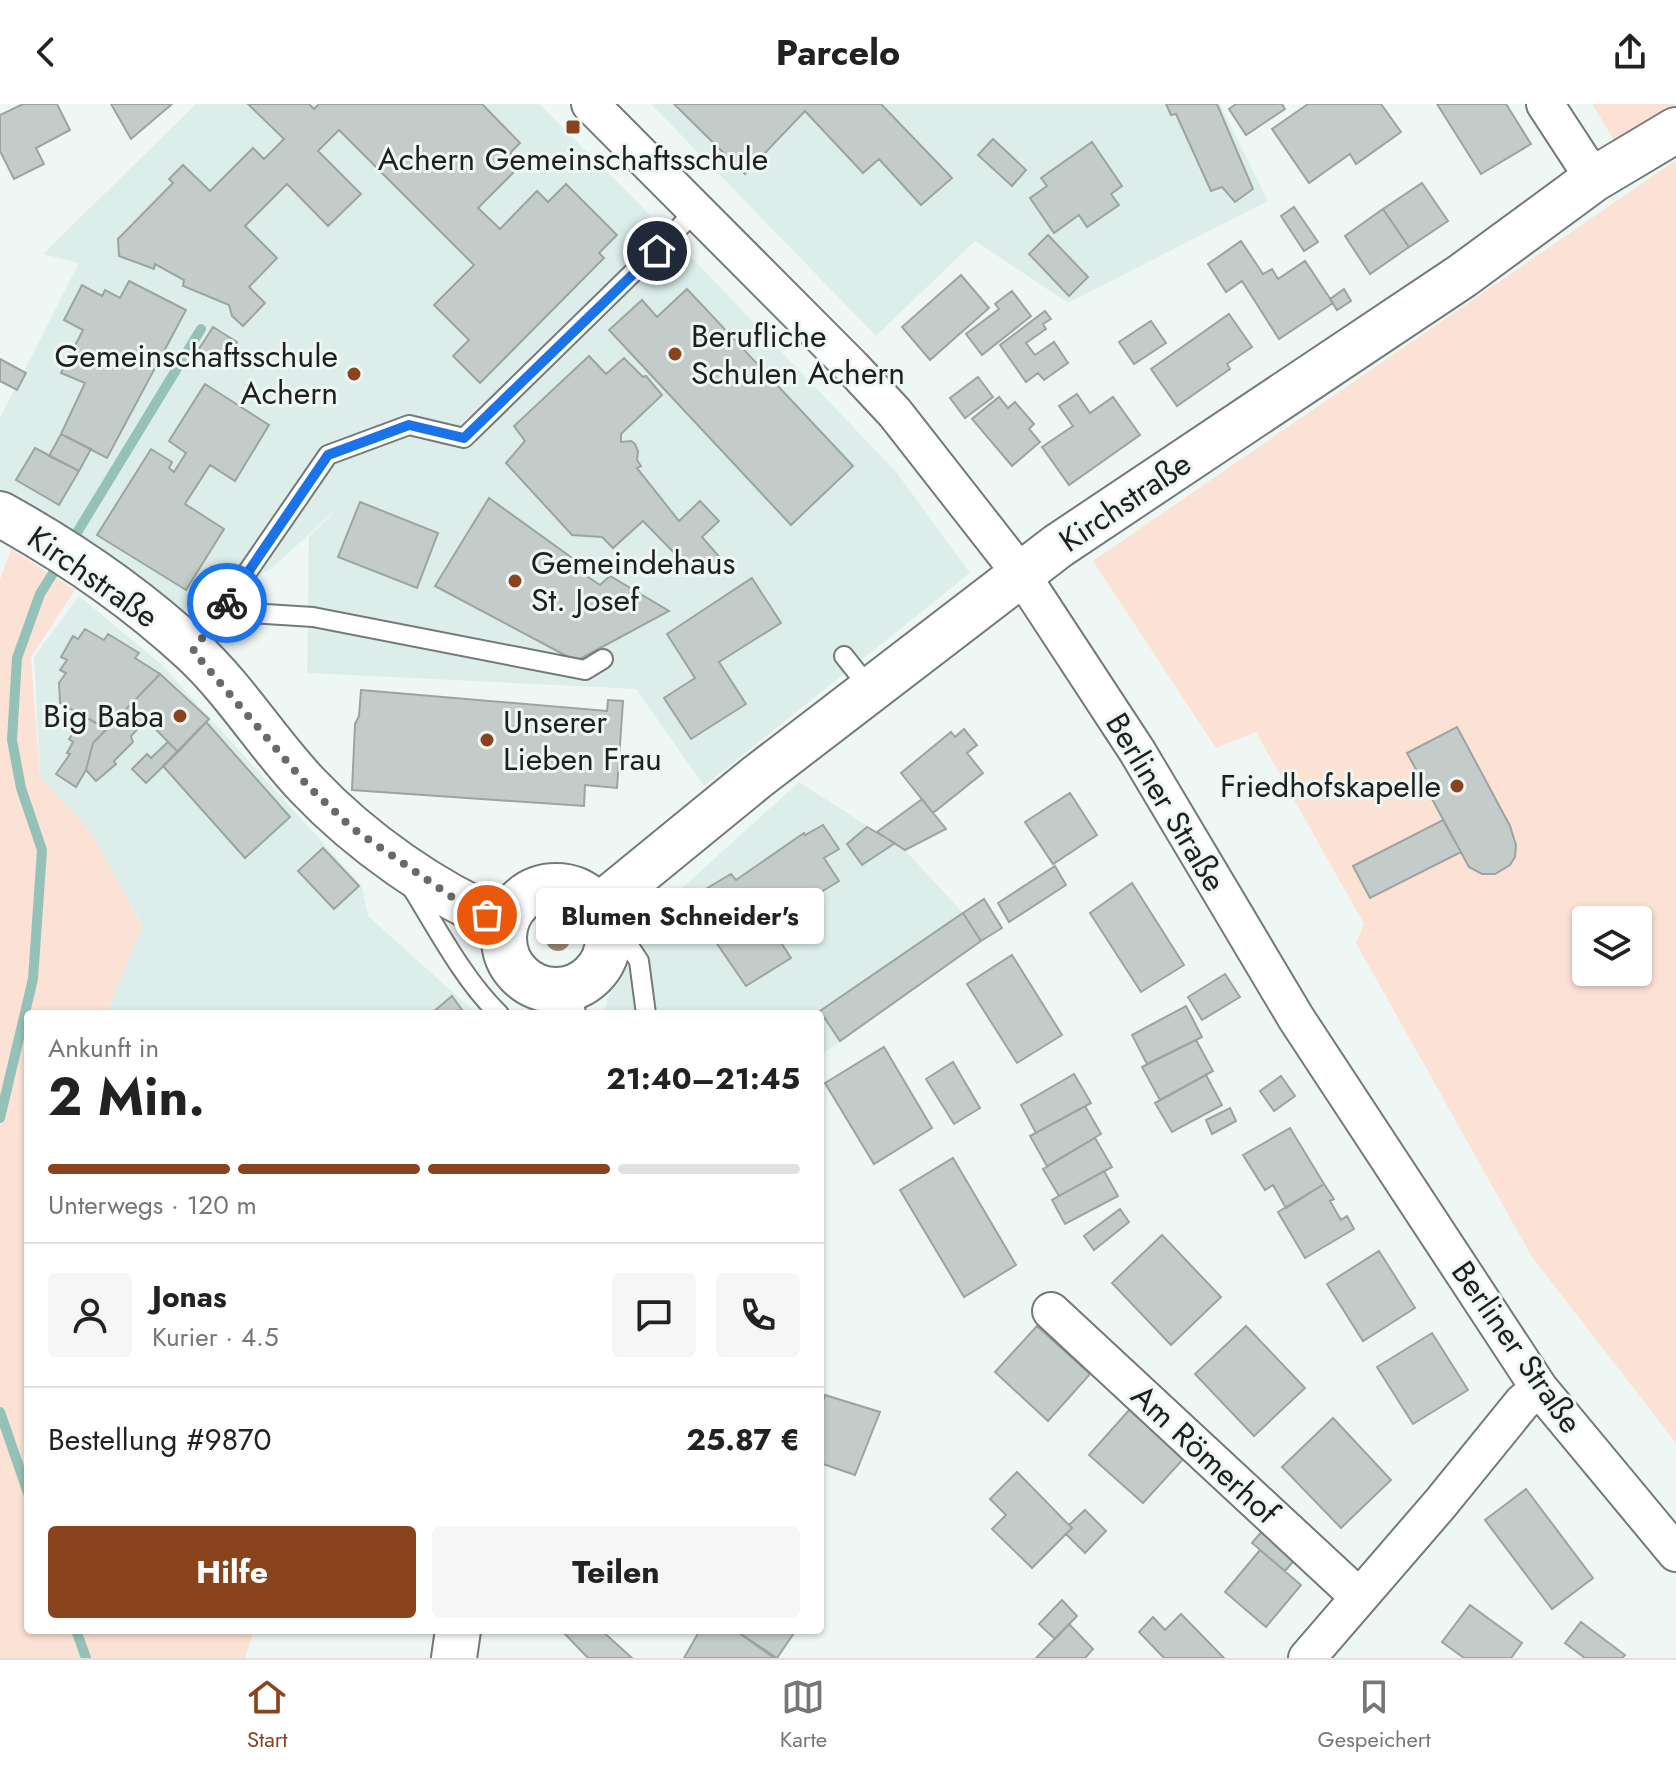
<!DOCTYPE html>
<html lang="de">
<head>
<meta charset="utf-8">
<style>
  :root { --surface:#fff; --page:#f6f6f6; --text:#222; --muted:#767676; --line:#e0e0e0; --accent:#8a441d }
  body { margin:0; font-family:Jost,sans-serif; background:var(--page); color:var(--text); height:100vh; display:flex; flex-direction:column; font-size:30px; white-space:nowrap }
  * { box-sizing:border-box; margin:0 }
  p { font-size:26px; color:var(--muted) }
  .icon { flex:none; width:44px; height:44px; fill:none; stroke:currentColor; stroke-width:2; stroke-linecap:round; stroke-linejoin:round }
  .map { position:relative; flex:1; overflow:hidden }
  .panel { position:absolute; left:24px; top:906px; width:800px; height:624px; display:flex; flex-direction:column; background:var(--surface); border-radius:8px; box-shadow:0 2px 6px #0004 }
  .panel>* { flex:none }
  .buttons { position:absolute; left:1572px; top:802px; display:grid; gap:16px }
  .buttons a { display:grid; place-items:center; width:80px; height:80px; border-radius:8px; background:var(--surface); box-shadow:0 2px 6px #0004; font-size:40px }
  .pin { position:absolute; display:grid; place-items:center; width:68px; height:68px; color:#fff; margin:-34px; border:4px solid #fff; border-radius:50%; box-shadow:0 2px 8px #0007 }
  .courier { position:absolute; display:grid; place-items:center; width:80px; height:80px; margin:-40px; border:6px solid #1a73e8; border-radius:50%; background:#fff; color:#222; box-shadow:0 2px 10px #0007 }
  .bubble { position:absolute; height:56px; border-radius:8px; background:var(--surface); box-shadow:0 2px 6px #0004; font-size:26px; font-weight:700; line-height:56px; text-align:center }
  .summary em { font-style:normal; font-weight:700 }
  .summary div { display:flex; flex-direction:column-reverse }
  .summary { display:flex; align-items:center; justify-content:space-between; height:136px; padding:0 24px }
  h1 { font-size:52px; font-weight:700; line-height:60px }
  .bar { display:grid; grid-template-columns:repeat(4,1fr); gap:12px 8px; align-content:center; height:96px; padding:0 24px }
  .bar i { height:10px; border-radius:6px; background:var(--line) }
  .bar .on { background:var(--accent) }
  .bar p { grid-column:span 4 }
  .line { display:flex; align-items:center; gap:20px; padding:0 24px; border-top:2px solid var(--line) }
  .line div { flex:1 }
  .round { display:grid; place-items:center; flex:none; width:84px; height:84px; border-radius:8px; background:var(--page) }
  .cta { display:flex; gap:16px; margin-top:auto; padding:16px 24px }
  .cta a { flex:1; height:92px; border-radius:8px; background:var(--accent); color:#fff; font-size:32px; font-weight:700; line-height:92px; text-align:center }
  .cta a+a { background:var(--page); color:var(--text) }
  header { display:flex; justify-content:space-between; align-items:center; height:104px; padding:0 24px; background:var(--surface); font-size:36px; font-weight:700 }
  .tab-bar { display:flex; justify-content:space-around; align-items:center; height:112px; border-top:2px solid var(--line); background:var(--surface); font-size:22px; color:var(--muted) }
  .tab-bar a { display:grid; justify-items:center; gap:4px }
  .tab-bar .on { color:var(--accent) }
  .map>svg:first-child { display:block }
</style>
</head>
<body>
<header><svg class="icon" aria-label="back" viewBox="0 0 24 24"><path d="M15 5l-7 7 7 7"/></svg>Parcelo<svg class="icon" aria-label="share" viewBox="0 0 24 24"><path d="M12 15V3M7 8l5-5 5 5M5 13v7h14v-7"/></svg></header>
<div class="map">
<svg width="1676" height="1554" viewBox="0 0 1676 1554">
  <rect width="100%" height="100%" fill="#eff7f5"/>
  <path fill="#ddeeea" d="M 196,0 L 539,0 L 677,138 L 897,369 L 970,469 L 704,682 L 636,585 L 307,569 L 309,433 L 342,400 L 271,465 L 182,507 L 62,421 L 0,389 L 0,314 L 79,159 L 43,150 Z
    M 651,0 L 1220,0 L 1268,97 L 1068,199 L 975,137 L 876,232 Z
    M 79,492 L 160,559 L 362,782 L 368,812 L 477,910 L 106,910 L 142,822 L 91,728 L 40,673 L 34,553 Z
    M 799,678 L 905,746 L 963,809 L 981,837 L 820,952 L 820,910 L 603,910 L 627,834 Z"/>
  <path fill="#fce1d5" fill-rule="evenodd" d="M 1592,0 L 1676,0 L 1617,41 Z
    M 1676,56 L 1676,1339 L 1532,1153 L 1356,839 L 1364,820 L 1256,628 L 1216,644 L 1093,457 ZM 1586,816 L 1638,816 L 1638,868 L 1586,868 Z
    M 11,445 L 75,486 L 31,553 L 40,673 L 91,728 L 142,823 L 106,910 L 28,910 L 28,1526 L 254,1526 L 245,1554 L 0,1554 L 0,476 Z"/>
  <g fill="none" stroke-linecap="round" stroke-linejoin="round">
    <path stroke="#95c2b8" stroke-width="10" d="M 70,440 L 201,225
      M 0,1014 L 33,875 L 42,746 L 21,684 L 12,636 L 17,554 L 40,490 L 60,458
      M 0,1308 L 28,1389
      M 76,1526 L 86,1554"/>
  </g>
  <path fill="#c4ccca" stroke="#9ca4a2" stroke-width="2" d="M 23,0 L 57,0 L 70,26 L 36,44 L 44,60 L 14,75 L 0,47 L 0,11 Z
    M 111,0 L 172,0 L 131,35 Z
    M 248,0 L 309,0 L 314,5 L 319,0 L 482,0 L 520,39 L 510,49 L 521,61 L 478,104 L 500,125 L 537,87 L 548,98 L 566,80 L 617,131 L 599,149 L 604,154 L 480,279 L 453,252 L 469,236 L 434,201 L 474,161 L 339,26 L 318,47 L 361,90 L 328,122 L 287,80 L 245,122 L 277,154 L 249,183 L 265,199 L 243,222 L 232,212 L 229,201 L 183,182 L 184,176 L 155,160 L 154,165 L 119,152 L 118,135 L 173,79 L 169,75 L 183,61 L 210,87 L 253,44 L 264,55 L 284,35 Z
    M 674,0 L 881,0 L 952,74 L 921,101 L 879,55 L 863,69 L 805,7 L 745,70 Z
    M 1166,0 L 1217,0 L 1253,85 L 1235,98 L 1222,83 L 1211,87 L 1176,10 L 1171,11 Z
    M 1236,0 L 1282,0 L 1285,5 L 1246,31 L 1229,5 Z
    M 1308,0 L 1381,0 L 1401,28 L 1356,60 L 1350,50 L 1309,79 L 1272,25 Z
    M 1437,0 L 1506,0 L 1531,40 L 1481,70 Z
    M 993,35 L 1026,66 L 1012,82 L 978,51 Z
    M 1092,38 L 1122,82 L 1111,90 L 1119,101 L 1087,123 L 1079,111 L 1054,129 L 1030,94 L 1047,82 L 1041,74 Z
    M 1422,79 L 1448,117 L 1409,143 L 1383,105 Z
    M 1294,103 L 1318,138 L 1304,147 L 1281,112 Z
    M 1383,105 L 1409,143 L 1370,170 L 1345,132 Z
    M 1048,131 L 1088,173 L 1069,192 L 1029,150 Z
    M 1241,137 L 1263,170 L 1272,165 L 1278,175 L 1305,157 L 1333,199 L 1279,235 L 1242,177 L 1226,188 L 1208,160 Z
    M 961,171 L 989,204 L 930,256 L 902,223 Z
    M 129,177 L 186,206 L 107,354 L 61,330 L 85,279 L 61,269 L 83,226 L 64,216 L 82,181 L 102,192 L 105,186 L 120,194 Z
    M 687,185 L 853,362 L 791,421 L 609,226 L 642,196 L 657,213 Z
    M 1344,185 L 1351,197 L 1337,206 L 1330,195 Z
    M 1012,187 L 1031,212 L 982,251 L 966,230 L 999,205 L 995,200 Z
    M 1045,207 L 1051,215 L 1043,220 L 1046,225 L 1026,239 L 1035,251 L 1054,238 L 1068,259 L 1044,276 L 1038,269 L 1026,278 L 1000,241 Z
    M 1229,210 L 1252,243 L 1227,260 L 1230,265 L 1177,302 L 1151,265 Z
    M 1151,217 L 1166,239 L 1134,260 L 1119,238 Z
    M 213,223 L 237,238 L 221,263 L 197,248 Z
    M 589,252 L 606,270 L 624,254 L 643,273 L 646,272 L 662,291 L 621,330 L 621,338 L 631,337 L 635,340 L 638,347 L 637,356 L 641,362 L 637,364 L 679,417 L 700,397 L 719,417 L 702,433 L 722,456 L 687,462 L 643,417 L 613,444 L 602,433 L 572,431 L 506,359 L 525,337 L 514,322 Z
    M 0,255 L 26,269 L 17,286 L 0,277 Z
    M 978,273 L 993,293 L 965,314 L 950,294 Z
    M 205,280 L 269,321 L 235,377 L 210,361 L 185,400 L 224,425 L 186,486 L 97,431 L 151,345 L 172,358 L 169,364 L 174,368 L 186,349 L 169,337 Z
    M 1077,290 L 1090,309 L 1113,293 L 1140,331 L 1069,381 L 1042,343 L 1073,322 L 1059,302 Z
    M 999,293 L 1008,304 L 1015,298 L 1034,320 L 1029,325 L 1040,338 L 1012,362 L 972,315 Z
    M 61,330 L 91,345 L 79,367 L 49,352 Z
    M 35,344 L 79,367 L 59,401 L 16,376 Z
    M 489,394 L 586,464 L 582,469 L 600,481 L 610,472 L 669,507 L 576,557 L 435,482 Z
    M 360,398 L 438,429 L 417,484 L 338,453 Z
    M 752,474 L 781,519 L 719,558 L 746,600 L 691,635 L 664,594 L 695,574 L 667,530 Z
    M 85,525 L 104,536 L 108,530 L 139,549 L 135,554 L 160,570 L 107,625 L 60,599 L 59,579 L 66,569 L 60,566 L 67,556 L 61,553 L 73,532 L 78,535 Z
    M 160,570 L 209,615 L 178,648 L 131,600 Z
    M 361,586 L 607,607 L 608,596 L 623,597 L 617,684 L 585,681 L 584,702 L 352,686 L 355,620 L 359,612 Z
    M 131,600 L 146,616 L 131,632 L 133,638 L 114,657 L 116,660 L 96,677 L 86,666 L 93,639 Z
    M 87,614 L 107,625 L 93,639 L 86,666 L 76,683 L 56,670 L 70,650 L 67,649 L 73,638 L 69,635 L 77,624 L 81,626 Z
    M 206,618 L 290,713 L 245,754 L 163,662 Z
    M 1457,623 L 1510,722 L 1516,741 L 1515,753 L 1510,761 L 1495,770 L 1482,770 L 1469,763 L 1407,649 Z
    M 964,625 L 977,641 L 967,649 L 983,669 L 933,709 L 901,669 L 951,628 L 955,633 Z
    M 168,638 L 178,648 L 146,679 L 132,665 L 147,650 L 151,654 Z
    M 1070,689 L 1097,731 L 1053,760 L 1025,718 Z
    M 922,695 L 946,725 L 905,746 L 877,728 Z
    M 1443,716 L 1461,748 L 1370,794 L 1353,762 Z
    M 823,721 L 839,745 L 824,754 L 839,777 L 769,820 L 791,854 L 746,882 L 687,796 L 731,770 L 736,776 L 804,729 L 805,731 Z
    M 867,723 L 895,739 L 862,761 L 847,740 Z
    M 323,744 L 359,782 L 334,805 L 298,767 Z
    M 1055,762 L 1066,781 L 1009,818 L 998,799 Z
    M 1132,779 L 1184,861 L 1141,888 L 1090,809 Z
    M 984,795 L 1002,824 L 981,837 L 963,809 Z
    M 963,809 L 981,837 L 840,937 L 820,907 Z
    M 1012,851 L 1062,931 L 1017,959 L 967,880 Z
    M 1225,870 L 1240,893 L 1202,916 L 1188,893 Z
    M 452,892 L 465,910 L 435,910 L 433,908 Z
    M 1186,902 L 1202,933 L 1147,960 L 1132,931 Z
    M 1196,936 L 1213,967 L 1160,996 L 1142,963 Z
    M 884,943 L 932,1024 L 874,1060 L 825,979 Z
    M 953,958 L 980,1004 L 954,1020 L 926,975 Z
    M 1074,970 L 1091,999 L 1036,1029 L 1021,1001 Z
    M 1206,971 L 1222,1001 L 1172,1028 L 1155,999 Z
    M 1281,972 L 1295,992 L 1274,1007 L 1260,987 Z
    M 1085,1002 L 1101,1030 L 1047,1062 L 1030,1032 Z
    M 1230,1004 L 1236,1017 L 1212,1030 L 1206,1016 Z
    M 1290,1024 L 1324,1080 L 1286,1104 L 1273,1081 L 1265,1086 L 1243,1051 Z
    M 1095,1034 L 1112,1063 L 1059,1092 L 1043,1065 Z
    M 953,1054 L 1016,1161 L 964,1193 L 900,1086 Z
    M 1104,1067 L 1118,1092 L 1065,1120 L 1052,1096 Z
    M 1324,1080 L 1334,1095 L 1330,1097 L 1341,1116 L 1347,1112 L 1354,1125 L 1305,1154 L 1278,1108 Z
    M 1120,1105 L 1129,1118 L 1094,1146 L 1084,1132 Z
    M 1162,1131 L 1221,1193 L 1171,1241 L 1112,1179 Z
    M 1379,1147 L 1415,1204 L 1363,1237 L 1327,1180 Z
    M 1037,1222 L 1090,1270 L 1048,1317 L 995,1268 Z
    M 1246,1222 L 1305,1284 L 1254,1332 L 1195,1270 Z
    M 1432,1229 L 1468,1286 L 1413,1320 L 1377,1263 Z
    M 825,1291 L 880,1308 L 855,1371 L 820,1359 L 820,1307 Z
    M 1131,1304 L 1185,1353 L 1143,1399 L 1089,1351 Z
    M 1333,1314 L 1391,1376 L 1341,1424 L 1282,1363 Z
    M 1017,1368 L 1072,1424 L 1032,1464 L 992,1425 L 1006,1411 L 990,1395 Z
    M 1526,1385 L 1593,1474 L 1552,1505 L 1485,1416 Z
    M 1085,1406 L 1106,1427 L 1085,1449 L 1066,1430 L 1072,1424 L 1069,1421 Z
    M 1263,1426 L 1296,1454 L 1285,1467 L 1252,1439 Z
    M 1260,1446 L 1301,1481 L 1266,1523 L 1225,1488 Z
    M 1062,1496 L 1077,1512 L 1055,1535 L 1039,1520 Z
    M 1470,1501 L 1522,1539 L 1511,1554 L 1464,1554 L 1442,1538 Z
    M 1181,1510 L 1224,1554 L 1164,1554 L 1139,1528 L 1153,1513 L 1165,1526 Z
    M 1581,1518 L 1625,1551 L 1622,1554 L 1585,1554 L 1565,1539 Z
    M 1069,1520 L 1093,1545 L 1085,1554 L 1036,1554 Z
    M 561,1526 L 601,1526 L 632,1554 L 588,1554 Z
    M 700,1526 L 735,1526 L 774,1554 L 684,1554 Z
    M 735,1526 L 796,1526 L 777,1554 Z"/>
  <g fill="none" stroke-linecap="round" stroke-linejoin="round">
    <defs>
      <path id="service" d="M 221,507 L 313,513 L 585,566 L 603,555
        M 193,547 L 328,351 L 409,321 L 464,334 L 695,108
        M 844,552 L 871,586
        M 410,781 C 437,824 463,875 499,910
        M 607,844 L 631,845 L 639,857 L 646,910"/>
      <path id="minor" d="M 590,0 L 852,263 L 895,309 L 1021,470 L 1137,647 L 1296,914 L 1539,1284 L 1676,1449
        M 1545,0 L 1594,75
        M 1051,1207 L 1359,1493
        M 1307,1554 L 1440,1400 L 1522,1299 L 1539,1284"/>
      <path id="tertiary" d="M 557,886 L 563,910
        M 454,1554 L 458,1526"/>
      <path id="secondary" d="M 0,410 C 67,447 137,495 193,547 C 236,587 267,639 307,681 C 360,737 434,790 506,819
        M504 834a52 52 0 1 1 104 0a52 52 0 1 1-104 0Z
        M 598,803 L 757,673 L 1058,442 L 1462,172 L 1594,75 L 1676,26"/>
    </defs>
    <use href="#service" stroke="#737a79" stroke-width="22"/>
    <use href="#minor" stroke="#737a79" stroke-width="40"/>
    <use href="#tertiary" stroke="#737a79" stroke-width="48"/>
    <use href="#secondary" stroke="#737a79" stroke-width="48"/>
    <use href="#service" stroke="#fff" stroke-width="18"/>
    <use href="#minor" stroke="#fff" stroke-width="36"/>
    <use href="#tertiary" stroke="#fff" stroke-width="44"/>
    <use href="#secondary" stroke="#fff" stroke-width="44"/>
  </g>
  <circle fill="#9c8676" cx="558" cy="835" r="12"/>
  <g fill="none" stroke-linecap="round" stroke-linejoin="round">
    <path stroke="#666b6a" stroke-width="8" stroke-dasharray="0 14.4" d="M 227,499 L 193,547 L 307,681 L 352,724 L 468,804 L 487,811"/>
    <path stroke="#1a73e8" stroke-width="10" d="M 227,499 L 328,351 L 409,321 L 464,334 L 657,147"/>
  </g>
  <g fill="#8a441d" stroke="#eff7f5" stroke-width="3">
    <rect x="565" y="15" width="16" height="16" rx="4"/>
    <circle cx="675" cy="250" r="8"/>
    <circle cx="354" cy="270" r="8"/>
    <circle cx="515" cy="477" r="8"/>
    <circle cx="180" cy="612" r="8"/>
    <circle cx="487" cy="636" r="8"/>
    <circle cx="1457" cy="682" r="8"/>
  </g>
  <g text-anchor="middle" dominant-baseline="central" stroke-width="6" stroke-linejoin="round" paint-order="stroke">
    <g font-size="32" fill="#1d201f" stroke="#eff7f5" text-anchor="start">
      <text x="573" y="55" text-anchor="middle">Achern Gemeinschaftsschule</text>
      <text x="691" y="232">Berufliche<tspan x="691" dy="37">Schulen Achern</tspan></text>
      <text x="338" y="252" text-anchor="end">Gemeinschaftsschule<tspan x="338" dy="37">Achern</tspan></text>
      <text x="531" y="459">Gemeindehaus<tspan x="531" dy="37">St. Josef</tspan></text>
      <text x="164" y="612" text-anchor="end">Big Baba</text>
      <text x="503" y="618">Unserer<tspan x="503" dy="37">Lieben Frau</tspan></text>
      <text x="1441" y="682" text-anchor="end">Friedhofskapelle</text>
    </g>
    <g font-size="32" fill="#1d201f" stroke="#eff7f5">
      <text transform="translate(1125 398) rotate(-34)">Kirchstraße</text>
      <text transform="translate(93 473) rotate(35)">Kirchstraße</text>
      <text transform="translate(1166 698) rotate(59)">Berliner Straße</text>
      <text transform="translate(1517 1243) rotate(55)">Berliner Straße</text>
      <text transform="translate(1205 1350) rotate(43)">Am Römerhof</text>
    </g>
  </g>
</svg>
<div class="buttons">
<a><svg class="icon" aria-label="layers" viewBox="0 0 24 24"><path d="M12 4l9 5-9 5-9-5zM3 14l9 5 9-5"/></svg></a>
</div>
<div class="pin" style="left:487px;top:811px;background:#ea580c"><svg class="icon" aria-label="bag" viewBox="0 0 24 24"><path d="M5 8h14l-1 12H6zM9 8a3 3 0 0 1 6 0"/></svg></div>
<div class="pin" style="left:657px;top:147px;background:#1f2937"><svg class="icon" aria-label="home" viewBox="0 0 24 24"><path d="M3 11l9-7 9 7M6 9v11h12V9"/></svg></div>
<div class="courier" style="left:227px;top:499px"><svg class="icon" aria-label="bike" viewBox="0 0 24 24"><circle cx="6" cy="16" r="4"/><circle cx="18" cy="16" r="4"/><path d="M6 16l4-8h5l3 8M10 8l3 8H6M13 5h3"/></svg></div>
<div class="bubble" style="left:536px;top:784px;width:288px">Blumen Schneider's</div>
<section class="panel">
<div class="summary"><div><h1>2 Min.</h1><p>Ankunft in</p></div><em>21:40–21:45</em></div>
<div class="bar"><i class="on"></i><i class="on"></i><i class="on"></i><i></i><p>Unterwegs · 120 m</p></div>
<div class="line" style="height:144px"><a class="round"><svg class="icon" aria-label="person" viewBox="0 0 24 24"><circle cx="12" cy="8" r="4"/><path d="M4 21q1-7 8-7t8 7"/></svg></a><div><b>Jonas</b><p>Kurier · 4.5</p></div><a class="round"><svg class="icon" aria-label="chat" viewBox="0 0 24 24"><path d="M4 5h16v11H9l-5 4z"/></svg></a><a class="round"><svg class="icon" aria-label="phone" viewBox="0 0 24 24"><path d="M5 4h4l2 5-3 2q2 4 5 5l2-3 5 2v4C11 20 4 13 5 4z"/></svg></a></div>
<div class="line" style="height:104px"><div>Bestellung #9870</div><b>25.87 €</b></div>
<div class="cta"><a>Hilfe</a><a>Teilen</a></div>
</section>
</div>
<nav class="tab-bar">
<a class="on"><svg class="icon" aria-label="home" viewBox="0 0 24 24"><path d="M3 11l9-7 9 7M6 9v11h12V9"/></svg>Start</a>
<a><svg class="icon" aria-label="map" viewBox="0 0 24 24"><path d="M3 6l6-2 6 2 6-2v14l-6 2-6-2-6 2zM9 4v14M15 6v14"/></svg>Karte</a>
<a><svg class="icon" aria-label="saved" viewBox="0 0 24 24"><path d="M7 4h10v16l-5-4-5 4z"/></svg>Gespeichert</a>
</nav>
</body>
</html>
